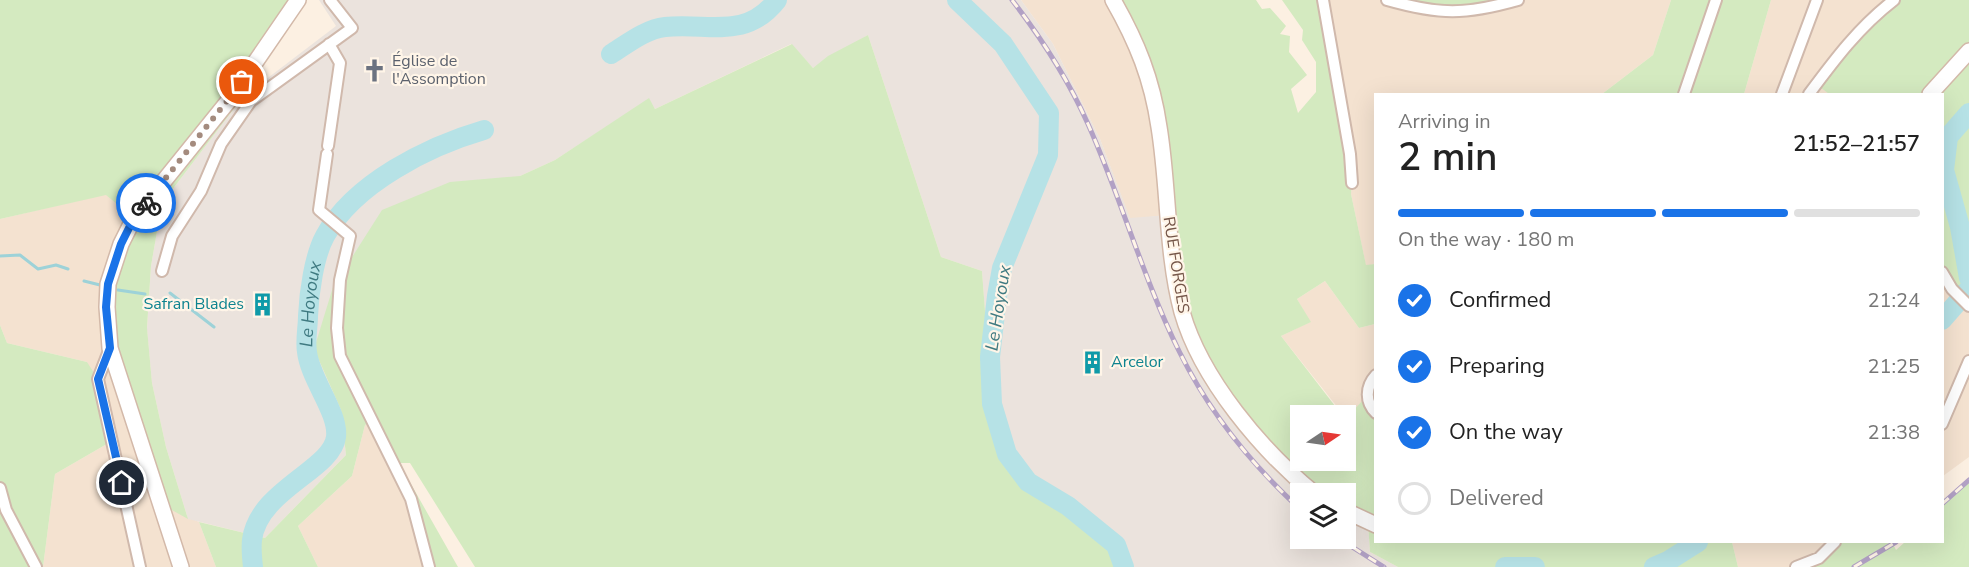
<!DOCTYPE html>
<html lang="en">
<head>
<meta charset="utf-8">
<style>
  :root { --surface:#fff; --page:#f2f2f2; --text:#222; --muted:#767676; --line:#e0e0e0; --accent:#1a73e8 }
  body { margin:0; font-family:"Nunito Sans",sans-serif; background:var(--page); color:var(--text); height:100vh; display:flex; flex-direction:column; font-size:22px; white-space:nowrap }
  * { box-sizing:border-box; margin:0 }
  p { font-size:20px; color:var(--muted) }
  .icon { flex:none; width:33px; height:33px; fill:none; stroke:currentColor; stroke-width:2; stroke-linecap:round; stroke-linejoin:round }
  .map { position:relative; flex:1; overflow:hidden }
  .sheet { position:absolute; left:1374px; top:93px; width:570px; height:450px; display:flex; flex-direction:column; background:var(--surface); border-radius:0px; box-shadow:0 6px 24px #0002 }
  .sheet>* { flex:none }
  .needle { width:39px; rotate:77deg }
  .buttons { position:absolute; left:1290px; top:405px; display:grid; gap:12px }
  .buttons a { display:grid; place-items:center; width:66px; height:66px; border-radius:0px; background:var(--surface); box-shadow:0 6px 24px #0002; font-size:30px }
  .pin { position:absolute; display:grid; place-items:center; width:51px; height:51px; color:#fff; margin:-26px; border:3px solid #fff; border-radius:50%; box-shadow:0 2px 6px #0007 }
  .courier { position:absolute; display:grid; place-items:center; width:60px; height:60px; margin:-30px; border:4px solid #1a73e8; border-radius:50%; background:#fff; color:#222; box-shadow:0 2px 8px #0007 }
  .summary em { font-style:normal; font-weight:600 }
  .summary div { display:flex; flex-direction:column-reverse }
  .summary { display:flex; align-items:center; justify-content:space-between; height:102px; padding:0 24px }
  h1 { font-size:39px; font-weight:600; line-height:45px }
  .bar { display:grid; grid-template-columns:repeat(4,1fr); gap:9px 6px; align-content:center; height:72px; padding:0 24px }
  .bar i { height:8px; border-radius:4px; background:var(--line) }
  .bar .current { background:var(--accent) }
  .bar p { grid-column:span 4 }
  ol { padding:0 24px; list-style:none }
  li { display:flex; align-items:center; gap:18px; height:66px }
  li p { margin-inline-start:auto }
  li .icon { padding:6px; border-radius:50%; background:var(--accent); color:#fff; stroke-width:4 }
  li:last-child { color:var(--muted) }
  li i { width:33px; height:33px; border:3px solid var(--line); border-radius:50% }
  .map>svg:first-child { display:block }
</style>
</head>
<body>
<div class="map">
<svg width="1969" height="567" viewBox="0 0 1969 567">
  <rect width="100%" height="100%" fill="#fcf0e2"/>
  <path fill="#f4e2d0" d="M 1021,0 L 1113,0 L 1136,42 L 1168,215 L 1130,219 L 1100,139 L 1053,44 Z
    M 1323,0 L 1671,0 L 1653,55 L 1602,94 L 1376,94 L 1375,264 L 1366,266 L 1351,194 L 1352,183 Z
    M 1771,0 L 1895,0 L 1817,84 L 1829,94 L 1744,94 Z
    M 106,194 L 134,218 L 161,504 L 199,522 L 216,567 L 43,567 L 55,474 L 112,441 L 87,362 L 7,343 L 0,325 L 0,219 Z
    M 1942,272 L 1969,306 L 1969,457 L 1943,476 Z
    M 1325,281 L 1359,328 L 1375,324 L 1375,413 L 1367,397 L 1346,418 L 1281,336 L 1310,322 L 1297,299 Z
    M 372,421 L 411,499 L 429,567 L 318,567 L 298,526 L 352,476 L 365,425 Z
    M 1732,542 L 1842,542 L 1819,558 L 1796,567 L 1738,567 Z"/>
  <path fill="#ebe3dd" d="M 319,0 L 1021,0 L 1053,44 L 1100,139 L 1130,218 L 1168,215 L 1315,493 L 1300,494 L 1300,538 L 1346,538 L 1346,511 L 1368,523 L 1370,552 L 1398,567 L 1124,567 L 1116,545 L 1097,528 L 1028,482 L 1007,454 L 992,404 L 982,271 L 941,257 L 868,35 L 813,68 L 791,44 L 655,109 L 649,99 L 555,160 L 520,176 L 314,349 L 341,410 L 346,455 L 265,538 L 188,519 L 166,447 L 152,383 L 147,329 L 151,266 L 162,203 L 243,97 L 336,26 Z"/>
  <path fill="#d4eac0" d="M 0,0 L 301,0 L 243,97 L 162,203 L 151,266 L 147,328 L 152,383 L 166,447 L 188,519 L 161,504 L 122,387 L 107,307 L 134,218 L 106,195 L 0,219 Z
    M 1113,0 L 1256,0 L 1262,9 L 1270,8 L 1286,26 L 1280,34 L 1290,36 L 1289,52 L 1307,75 L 1291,89 L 1298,113 L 1316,92 L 1316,62 L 1302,40 L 1303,30 L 1282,0 L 1323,0 L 1352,183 L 1351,194 L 1366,265 L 1375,264 L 1375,324 L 1359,328 L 1325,281 L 1297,299 L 1311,322 L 1281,336 L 1342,415 L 1300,416 L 1300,460 L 1346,460 L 1346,418 L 1367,396 L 1375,413 L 1376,542 L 1732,542 L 1738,567 L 1398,567 L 1370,552 L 1368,523 L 1346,511 L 1346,494 L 1315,493 L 1263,447 L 1190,333 L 1160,128 Z
    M 1387,0 L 1518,0 L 1469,13 Z
    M 1671,0 L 1771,0 L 1744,94 L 1602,94 L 1653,55 Z
    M 1895,0 L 1969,0 L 1969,236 L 1960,227 L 1954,244 L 1967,284 L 1952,289 L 1943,272 L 1942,94 L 1829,94 L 1816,84 Z
    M 868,35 L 941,257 L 982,271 L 992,404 L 1007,454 L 1028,482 L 1068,506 L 1116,545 L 1124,567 L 475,567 L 410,463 L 399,463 L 458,567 L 429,567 L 411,499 L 372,421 L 365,425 L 352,476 L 298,526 L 318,567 L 216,567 L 199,522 L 265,538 L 346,455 L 341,410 L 314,349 L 333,287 L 382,210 L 450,182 L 520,176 L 555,160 L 649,98 L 655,109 L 792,44 L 813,68 L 828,56 Z
    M 0,325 L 7,343 L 87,362 L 98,379 L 112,441 L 55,474 L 43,567 L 0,567 Z
    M 1969,481 L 1969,567 L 1796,567 L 1819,558 L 1842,542 L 1892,542 L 1896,550 L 1905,542 L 1942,542 L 1943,506 Z"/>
  <path fill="#b6e2e6" stroke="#9dd2d8" stroke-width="1.5" d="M 1960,227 L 1969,236 L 1969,306 L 1952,289 L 1966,284 L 1954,244 Z"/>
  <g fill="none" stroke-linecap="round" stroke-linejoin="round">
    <path stroke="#9dd2d8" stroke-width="3" d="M 0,256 L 20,255 L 38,269 L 56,265 L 68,269
      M 84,281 L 100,285
      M 118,290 L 145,294
      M 170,293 L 214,327"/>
    <g stroke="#b6e2e6" stroke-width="20">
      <path d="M 957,0 L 1003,44 L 1049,113 L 1048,155 L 1002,268 L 997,296 L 990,357 L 992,404 L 1007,454 L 1028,482 L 1068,506 L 1116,545 L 1124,567"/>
      <path d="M 611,54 C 627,44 646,29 665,27 C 707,22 745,41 777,0"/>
      <path d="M 1969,113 L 1948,137 L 1944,170 L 1960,227 L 1969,278"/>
      <path d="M 1942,320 L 1969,289"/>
      <path id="s1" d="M 253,567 C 252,558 251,548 252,540 C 258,490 332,470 336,437 C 339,413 310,379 307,352 C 305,341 308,327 308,316 C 309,293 314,256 325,236 C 354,183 429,146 484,130"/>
      <path d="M 1505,567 L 1535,567"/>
      <path d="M 1654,567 L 1668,561 L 1698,542"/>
    </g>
    <defs>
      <path id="minor" d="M 1323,0 L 1350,154 L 1352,183
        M 1387,0 C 1440,15 1465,15 1518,0
        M 1684,94 L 1716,0
        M 1782,94 L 1817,0
        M 1809,94 C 1835,59 1859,27 1894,0
        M 328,146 L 340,63 L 329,44
        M 327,154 L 319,210 L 350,236 L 340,280 L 337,328 L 340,356 L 411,499 L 429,567
        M 162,271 L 172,236 L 201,191 L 221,144 L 251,101 L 352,28 L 330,0
        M 1942,272 L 1952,289 L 1969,306
        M 110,348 L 98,379 L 140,567
        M 1376,375 C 1365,387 1365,402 1376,413
        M 1942,424 L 1969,361
        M 0,488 L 6,510 L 36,567
        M 1796,567 L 1819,558 L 1835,542"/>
      <path id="secondary" d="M 1113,0 C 1137,42 1152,79 1159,127 C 1169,188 1166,252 1182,312 C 1201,379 1262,451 1315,494
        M 1930,94 L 1969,51
        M 1346,511 L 1376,525
        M 181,567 L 110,348 L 107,307 L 108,284 L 121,244 L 134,218 L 230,99 L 298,0"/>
    </defs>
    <use href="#minor" stroke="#d0b9ac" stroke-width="14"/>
    <use href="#secondary" stroke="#d3b9a9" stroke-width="18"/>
    <use href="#minor" stroke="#fff" stroke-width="10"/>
    <use href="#secondary" stroke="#fff" stroke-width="15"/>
    <defs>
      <path id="rail" d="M 1012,0 C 1042,39 1068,79 1088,124 C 1121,198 1143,278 1179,351 C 1209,412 1251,464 1300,509
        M 1942,504 L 1969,480
        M 1338,538 L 1384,567
        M 1854,567 L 1896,542"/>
    </defs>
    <use href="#rail" stroke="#b2a1c5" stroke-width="5"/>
    <use href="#rail" stroke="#fff5e8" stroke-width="3" stroke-dasharray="9" stroke-linecap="butt"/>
  </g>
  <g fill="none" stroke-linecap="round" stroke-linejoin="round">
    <path stroke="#a48b7e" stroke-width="6" stroke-dasharray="0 10.8" d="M 146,203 L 242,82"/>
    <path stroke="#1a73e8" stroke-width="8" d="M 122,483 L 98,379 L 110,348 L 106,307 L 108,284 L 121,244 L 134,218 L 146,203"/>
  </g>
  <defs>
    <symbol id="church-bare" viewBox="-9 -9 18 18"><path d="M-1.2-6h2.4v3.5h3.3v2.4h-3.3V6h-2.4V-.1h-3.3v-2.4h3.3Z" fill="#6b7280" stroke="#fff5e8" stroke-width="2.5" paint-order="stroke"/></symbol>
    <symbol id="building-bare" viewBox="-9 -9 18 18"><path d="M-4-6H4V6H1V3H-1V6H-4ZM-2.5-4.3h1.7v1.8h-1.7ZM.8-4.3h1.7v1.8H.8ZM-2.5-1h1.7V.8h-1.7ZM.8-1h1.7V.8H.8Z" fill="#0f9aa8" stroke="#fff5e8" stroke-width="2.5" paint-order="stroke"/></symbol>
  </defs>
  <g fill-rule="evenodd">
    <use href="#church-bare" x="358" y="54" width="33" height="33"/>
    <use href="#building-bare" x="246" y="288" width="33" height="33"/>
    <use href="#building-bare" x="1076" y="346" width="33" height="33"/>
  </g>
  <g text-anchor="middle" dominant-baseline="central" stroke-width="4.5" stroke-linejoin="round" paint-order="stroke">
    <g font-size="16" fill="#5b616d" stroke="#fff5e8" text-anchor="start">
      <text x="392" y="61">Église de<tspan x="392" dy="18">l'Assomption</tspan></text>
    </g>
    <g font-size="16" fill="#745548" stroke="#fff5e8">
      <text transform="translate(1176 265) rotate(81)">RUE FORGES</text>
    </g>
    <g font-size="16" fill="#0d838f" stroke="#fff5e8" text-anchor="end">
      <text x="244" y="304">Safran Blades</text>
      <text x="1111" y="362" text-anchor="start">Arcelor</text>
    </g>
    <g font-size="18" font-style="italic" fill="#3f7a81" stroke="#fff5e8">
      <text stroke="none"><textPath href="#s1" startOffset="302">Le Hoyoux</textPath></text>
      <text transform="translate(998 308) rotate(-81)">Le Hoyoux</text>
    </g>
  </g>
</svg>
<div class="buttons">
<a><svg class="needle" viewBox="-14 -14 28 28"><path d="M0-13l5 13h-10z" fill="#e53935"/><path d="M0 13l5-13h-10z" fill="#767676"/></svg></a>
<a><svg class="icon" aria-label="layers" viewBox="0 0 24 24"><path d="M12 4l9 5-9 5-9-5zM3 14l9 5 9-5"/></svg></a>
</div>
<div class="pin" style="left:242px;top:82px;background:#ea580c"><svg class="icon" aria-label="bag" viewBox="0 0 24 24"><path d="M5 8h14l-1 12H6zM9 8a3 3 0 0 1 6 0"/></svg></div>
<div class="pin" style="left:122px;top:483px;background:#1f2937"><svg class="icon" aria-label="home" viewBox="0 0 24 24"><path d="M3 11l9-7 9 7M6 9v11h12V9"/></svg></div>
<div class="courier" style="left:146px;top:203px"><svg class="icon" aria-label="bike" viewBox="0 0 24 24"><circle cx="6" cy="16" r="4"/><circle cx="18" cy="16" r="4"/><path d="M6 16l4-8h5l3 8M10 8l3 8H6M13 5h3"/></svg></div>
<section class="sheet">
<div class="summary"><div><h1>2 min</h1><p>Arriving in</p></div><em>21:52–21:57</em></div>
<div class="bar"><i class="current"></i><i class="current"></i><i class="current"></i><i></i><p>On the way · 180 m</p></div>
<ol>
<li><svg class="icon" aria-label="check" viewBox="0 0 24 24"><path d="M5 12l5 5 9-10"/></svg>Confirmed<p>21:24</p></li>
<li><svg class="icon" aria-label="check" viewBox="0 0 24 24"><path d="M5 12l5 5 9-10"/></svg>Preparing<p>21:25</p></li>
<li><svg class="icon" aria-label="check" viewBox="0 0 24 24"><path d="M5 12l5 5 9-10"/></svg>On the way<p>21:38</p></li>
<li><i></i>Delivered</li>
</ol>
</section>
</div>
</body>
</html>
